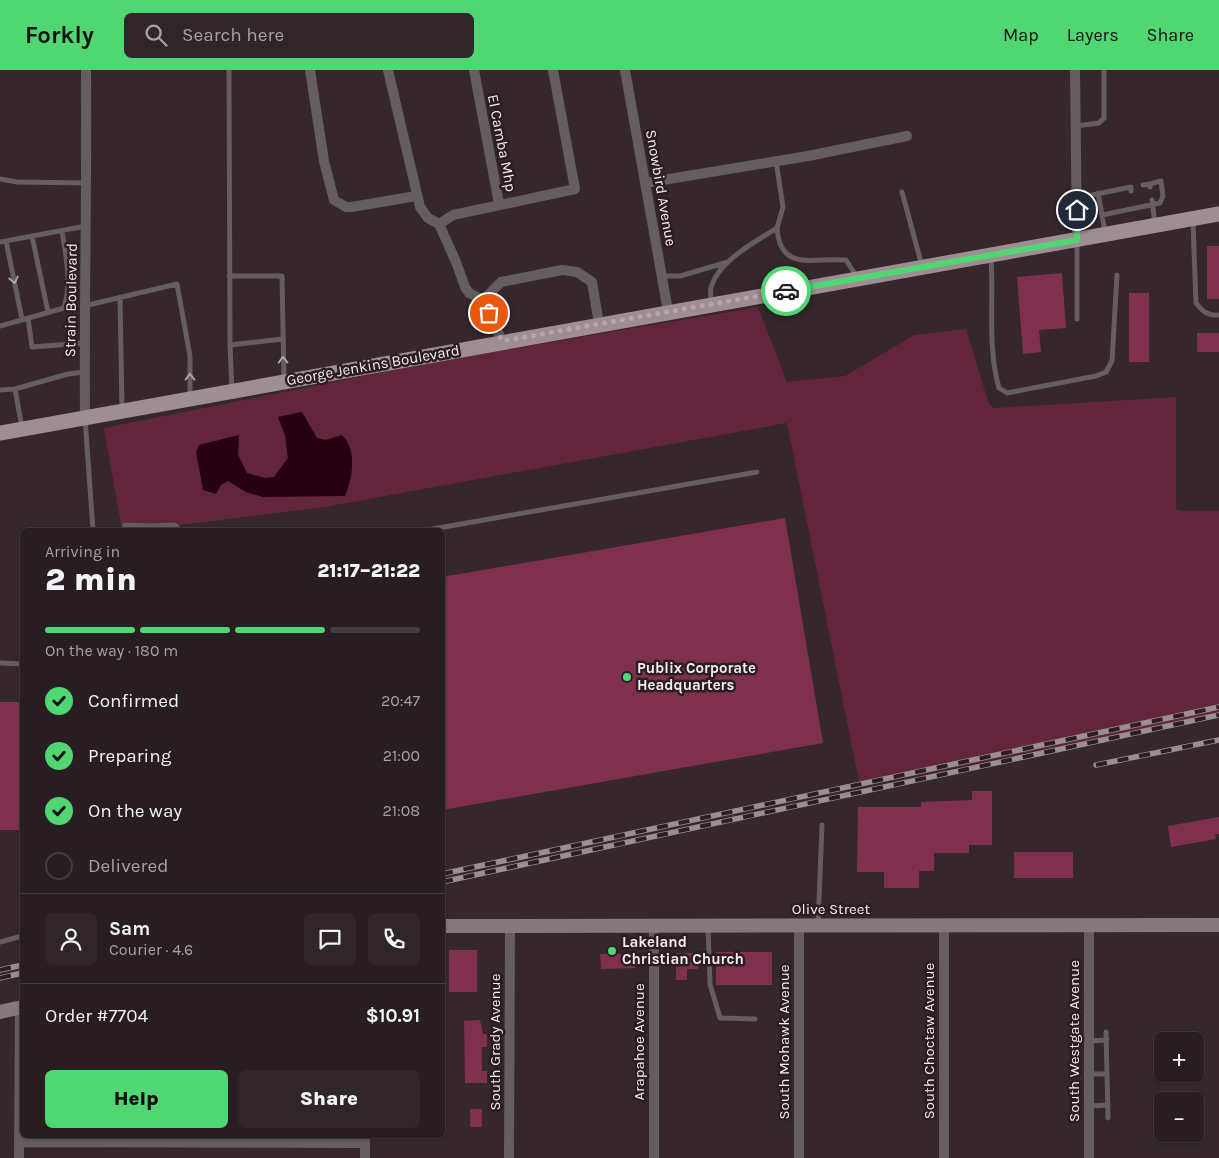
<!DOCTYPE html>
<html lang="en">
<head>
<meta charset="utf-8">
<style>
  :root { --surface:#281d20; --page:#302629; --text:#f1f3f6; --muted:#a5a2a5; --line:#443b3e; --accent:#51d674 }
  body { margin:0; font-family:Karla,sans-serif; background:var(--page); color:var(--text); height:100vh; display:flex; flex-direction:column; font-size:19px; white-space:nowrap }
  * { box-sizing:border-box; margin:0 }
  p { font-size:16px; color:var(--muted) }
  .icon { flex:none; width:28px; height:28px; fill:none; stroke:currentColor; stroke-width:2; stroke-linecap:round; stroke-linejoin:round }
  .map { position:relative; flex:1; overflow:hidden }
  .panel { position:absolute; left:20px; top:458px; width:425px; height:610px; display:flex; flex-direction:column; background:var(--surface); border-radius:8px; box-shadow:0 1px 4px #0004,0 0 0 1px var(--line) }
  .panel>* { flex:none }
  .buttons { position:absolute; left:1154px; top:962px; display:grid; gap:10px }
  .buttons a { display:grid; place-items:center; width:50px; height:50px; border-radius:8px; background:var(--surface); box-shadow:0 1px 4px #0004,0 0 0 1px var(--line); font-size:25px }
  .pin { position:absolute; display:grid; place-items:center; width:42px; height:42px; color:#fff; margin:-21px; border:2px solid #fff; border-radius:50%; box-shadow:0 1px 5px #0007 }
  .courier { position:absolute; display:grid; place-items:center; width:50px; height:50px; margin:-25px; border:4px solid #51d674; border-radius:50%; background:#fff; color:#222; box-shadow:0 1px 6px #0007 }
  .overview em { font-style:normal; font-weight:800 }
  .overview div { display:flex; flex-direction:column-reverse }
  .overview { display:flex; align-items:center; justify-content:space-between; height:85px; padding:0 25px }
  h1 { font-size:32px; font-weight:800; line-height:38px }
  .bar { display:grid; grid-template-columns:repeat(4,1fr); gap:8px 5px; align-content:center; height:60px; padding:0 25px }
  .bar i { height:6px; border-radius:4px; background:var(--line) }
  .bar .active { background:var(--accent) }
  .bar p { grid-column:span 4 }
  .line { display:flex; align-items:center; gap:12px; padding:0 25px; border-top:1px solid var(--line) }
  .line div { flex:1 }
  .round { display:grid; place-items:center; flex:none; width:52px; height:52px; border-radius:8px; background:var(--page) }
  ol { padding:0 25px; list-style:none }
  li { display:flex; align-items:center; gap:15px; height:55px }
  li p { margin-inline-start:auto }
  li .icon { padding:5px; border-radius:50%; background:var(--accent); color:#111; stroke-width:4 }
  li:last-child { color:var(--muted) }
  li i { width:28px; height:28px; border:2px solid var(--line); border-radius:50% }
  .button { display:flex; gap:10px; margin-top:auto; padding:10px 25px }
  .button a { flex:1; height:58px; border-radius:8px; background:var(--accent); color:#111; font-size:20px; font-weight:800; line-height:58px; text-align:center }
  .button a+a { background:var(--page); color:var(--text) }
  header { display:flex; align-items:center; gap:30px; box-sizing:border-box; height:70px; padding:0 25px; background:var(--accent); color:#111 }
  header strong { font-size:24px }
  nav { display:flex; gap:28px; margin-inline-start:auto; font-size:18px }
  .search { width:350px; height:45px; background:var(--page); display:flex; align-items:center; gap:12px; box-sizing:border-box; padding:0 18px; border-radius:8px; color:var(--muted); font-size:19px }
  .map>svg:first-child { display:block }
</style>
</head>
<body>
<header>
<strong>Forkly</strong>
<div class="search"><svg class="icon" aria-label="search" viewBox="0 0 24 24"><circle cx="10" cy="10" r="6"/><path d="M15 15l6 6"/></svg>Search here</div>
<nav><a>Map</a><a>Layers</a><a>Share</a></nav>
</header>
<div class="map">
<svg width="1219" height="1088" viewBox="0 0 1219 1088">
  <rect width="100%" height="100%" fill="#35272b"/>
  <path fill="#62253c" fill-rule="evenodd" d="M 758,237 L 787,312 L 845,306 L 914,265 L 966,259 L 989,334 L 994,338 L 1176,327 L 1176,439 L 1180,441 L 1219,441 L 1219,643 L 860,717 L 787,353 L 325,437 L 140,460 L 122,460 L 104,358 L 434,292 ZM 301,342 L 317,368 L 325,370 L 342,365 L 263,427 L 246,422 L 228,411 L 221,415 L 239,365 L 238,385 L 247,403 L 266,408 L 274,407 L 288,388 L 285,365 L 278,348 Z"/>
  <path fill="#280111" d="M 302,342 L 317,368 L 326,370 L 342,365 C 357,379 353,407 345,426 L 263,427 L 246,422 L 228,411 L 221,415 L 216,424 L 203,420 L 196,382 L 199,375 L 239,365 L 238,385 L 247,403 L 265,408 L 274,407 L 288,388 L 285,365 L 278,347 Z"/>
  <path fill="#80304f" d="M 1207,176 L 1219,176 L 1219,229 L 1207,229 Z
    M 1062,203 L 1066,258 L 1039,260 L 1041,282 L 1023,284 L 1017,207 Z
    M 1129,223 L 1149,223 L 1149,292 L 1129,292 Z
    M 1197,263 L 1219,263 L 1219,282 L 1197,282 Z
    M 785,448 L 823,673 L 442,740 L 442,507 Z
    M 0,632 L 22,632 L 22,760 L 0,760 Z
    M 972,721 L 992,721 L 992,775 L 969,775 L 969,783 L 934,783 L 934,801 L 919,801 L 919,818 L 884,818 L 884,802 L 857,802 L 858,737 L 921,737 L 921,732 L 972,730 Z
    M 1219,747 L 1219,764 L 1215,764 L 1216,769 L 1171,777 L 1168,756 Z
    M 1014,782 L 1073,782 L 1073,808 L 1014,808 Z
    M 449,880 L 477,880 L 477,922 L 449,922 Z
    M 716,882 L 772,882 L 772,915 L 716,915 Z
    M 676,883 L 698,883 L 698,899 L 687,899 L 687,910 L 676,910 Z
    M 600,884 L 635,884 L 635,898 L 601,899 Z
    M 480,950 L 483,964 L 487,964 L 487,977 L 482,977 L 482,1001 L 487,1001 L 487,1013 L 465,1013 L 464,951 Z
    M 470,1039 L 482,1039 L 482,1057 L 470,1057 Z"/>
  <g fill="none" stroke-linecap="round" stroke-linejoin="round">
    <path stroke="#655d5f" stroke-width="5" d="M 229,0 L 230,275 L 232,320
      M 1076,56 L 1099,53 L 1104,48 L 1104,0
      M 0,109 L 17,112 L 86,113
      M 1143,115 L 1150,114 L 1150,117
      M 902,122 L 922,196
      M 1098,123 L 1105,162
      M 1077,128 L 1131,117 L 1131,121
      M 1152,130 L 1155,154
      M 1102,145 L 1160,133 L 1163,126 L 1161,111 L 1150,114
      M 1193,152 L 1196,233 C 1203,242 1208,246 1219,245
      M 777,158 C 780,203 814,187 846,190 L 857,207
      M 32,166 L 48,242
      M 6,171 L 22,249
      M 0,172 L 86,156
      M 1077,173 L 1077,249
      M 991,188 C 994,231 987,276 999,318 L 1007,323 L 1096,306 L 1106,302 L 1112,291 L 1117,205
      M 229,206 L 282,206 L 284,311
      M 661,206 L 680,206 L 728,192
      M 120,228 L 122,340
      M 711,233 C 711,228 710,222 711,218 C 717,192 756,171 777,158 L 783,137 L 776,91
      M 84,236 L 177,214 L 190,286 L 190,327
      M 28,248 L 32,277 L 84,273
      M 0,256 L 64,238 C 72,212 66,187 62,161
      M 230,275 L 283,269
      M 15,319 L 68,304 L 85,302
      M 0,320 L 15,319 L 22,358
      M 85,348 L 93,460
      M 152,456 L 175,455 L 180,460
      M 125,460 L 125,455 L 152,456 L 153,460
      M 427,460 L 757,402
      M 0,593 L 22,594
      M 818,855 L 822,755
      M 708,856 L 710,914 L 720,948 L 755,949
      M 0,872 L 22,866
      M 1106,962 L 1108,1048
      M 1089,971 L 1107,970
      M 1089,1004 L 1107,1004
      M 1089,1036 L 1108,1035"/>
    <path stroke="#655d5f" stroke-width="10" d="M 310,0 L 324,91 L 334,130 L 346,137 L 352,137 L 416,126
      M 388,0 L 420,137 L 428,148 L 439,154 L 456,192 L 465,217 L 469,223 L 483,230 L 502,271
      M 474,0 L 499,134
      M 625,0 L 668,241
      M 1075,0 L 1077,170
      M 645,113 L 808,86 L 907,66
      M 439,154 L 453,145 L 575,119 L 553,0
      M 483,230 L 501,212 L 562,200 L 577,202 L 592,212 L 599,254
      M 85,348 C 84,232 87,116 86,0
      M 799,855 L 799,1088
      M 365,1065 L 365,1088
      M 19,1072 L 365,1073
      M 19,1088 L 20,937
      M 509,1088 L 510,855
      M 654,1088 L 654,855
      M 944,1088 L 944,855
      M 1089,1088 L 1089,854"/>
    <path stroke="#85797c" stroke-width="14" d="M 442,856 L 1219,855
      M 0,942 L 22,937"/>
    <path stroke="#9e8e93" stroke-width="15" d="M 0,363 L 1219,144"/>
    <defs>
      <path id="rail" d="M 1096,695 L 1219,670
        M 442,804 L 1219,637
        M 442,812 L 1219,645
        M 0,900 L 22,895
        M 0,908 L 22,903"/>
    </defs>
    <use href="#rail" stroke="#9a8e92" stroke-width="5.5"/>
    <use href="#rail" stroke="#2b1d21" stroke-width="4" stroke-dasharray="11" stroke-linecap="butt"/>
  </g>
  <defs><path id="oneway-chevron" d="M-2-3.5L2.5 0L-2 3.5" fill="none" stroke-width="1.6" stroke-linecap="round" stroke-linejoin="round" transform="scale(1.25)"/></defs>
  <g stroke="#aea4a7">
    <use href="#oneway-chevron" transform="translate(14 210) rotate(78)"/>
    <use href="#oneway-chevron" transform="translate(283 290) rotate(-91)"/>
    <use href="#oneway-chevron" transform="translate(190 307) rotate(-90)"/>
  </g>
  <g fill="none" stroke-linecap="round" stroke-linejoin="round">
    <path stroke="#b2a7aa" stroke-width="5" stroke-dasharray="0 9" d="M 489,243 L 502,271 L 786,221"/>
    <path stroke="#51d674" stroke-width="6" d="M 786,221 L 1077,170 L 1077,140"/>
  </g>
  <g fill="#51d674" stroke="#2b1d21" stroke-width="2">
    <circle cx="627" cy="607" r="5"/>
    <circle cx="612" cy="881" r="5"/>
  </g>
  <g text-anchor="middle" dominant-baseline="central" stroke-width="5" stroke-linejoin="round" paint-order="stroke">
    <g font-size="15" fill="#f6ecef" stroke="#2b1d21">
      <text transform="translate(502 73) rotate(79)">El Camba Mhp</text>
      <text transform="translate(661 118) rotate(80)">Snowbird Avenue</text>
      <text transform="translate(71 230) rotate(-89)">Strain Boulevard</text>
      <text transform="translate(373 295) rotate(-10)">George Jenkins Boulevard</text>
      <text x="831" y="839">Olive Street</text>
      <text transform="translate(929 971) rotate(-90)">South Choctaw Avenue</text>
      <text transform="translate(1074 971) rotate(-90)">South Westgate Avenue</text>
      <text transform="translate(495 972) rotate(-90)">South Grady Avenue</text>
      <text transform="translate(639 972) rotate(-90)">Arapahoe Avenue</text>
      <text transform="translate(784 972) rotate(-90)">South Mohawk Avenue</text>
    </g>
    <g font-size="15" font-weight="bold" fill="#f6ecef" stroke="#2b1d21" text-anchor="start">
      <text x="637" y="598">Publix Corporate<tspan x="637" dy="17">Headquarters</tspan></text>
      <text x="622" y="872">Lakeland<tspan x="622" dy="17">Christian Church</tspan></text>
    </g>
  </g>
</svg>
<div class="buttons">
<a>+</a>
<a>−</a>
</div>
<div class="pin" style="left:489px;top:243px;background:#ea580c"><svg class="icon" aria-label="bag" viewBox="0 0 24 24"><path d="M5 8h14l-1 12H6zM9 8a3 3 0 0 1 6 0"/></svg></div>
<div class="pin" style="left:1077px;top:140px;background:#1f2937"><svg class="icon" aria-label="home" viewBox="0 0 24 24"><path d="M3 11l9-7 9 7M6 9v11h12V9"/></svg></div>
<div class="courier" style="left:786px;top:221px"><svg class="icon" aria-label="car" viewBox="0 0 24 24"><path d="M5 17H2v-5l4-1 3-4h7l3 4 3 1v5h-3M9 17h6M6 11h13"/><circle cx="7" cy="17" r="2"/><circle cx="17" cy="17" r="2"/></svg></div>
<section class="panel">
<div class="overview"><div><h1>2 min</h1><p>Arriving in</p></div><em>21:17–21:22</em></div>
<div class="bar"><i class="active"></i><i class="active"></i><i class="active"></i><i></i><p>On the way · 180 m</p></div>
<ol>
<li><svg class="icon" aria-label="check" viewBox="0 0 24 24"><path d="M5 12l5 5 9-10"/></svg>Confirmed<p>20:47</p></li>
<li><svg class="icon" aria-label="check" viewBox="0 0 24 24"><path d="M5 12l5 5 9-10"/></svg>Preparing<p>21:00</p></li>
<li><svg class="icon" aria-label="check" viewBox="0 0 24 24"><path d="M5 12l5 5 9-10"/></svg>On the way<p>21:08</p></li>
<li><i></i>Delivered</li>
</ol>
<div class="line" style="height:90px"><a class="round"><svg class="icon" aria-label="person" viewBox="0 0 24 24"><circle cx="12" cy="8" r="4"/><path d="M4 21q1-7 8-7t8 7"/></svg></a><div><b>Sam</b><p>Courier · 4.6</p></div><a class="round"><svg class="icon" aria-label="chat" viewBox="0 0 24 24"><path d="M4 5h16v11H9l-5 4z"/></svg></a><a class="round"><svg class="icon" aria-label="phone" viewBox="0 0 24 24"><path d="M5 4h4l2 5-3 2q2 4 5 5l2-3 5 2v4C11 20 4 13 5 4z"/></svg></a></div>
<div class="line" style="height:65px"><div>Order #7704</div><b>$10.91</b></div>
<div class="button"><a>Help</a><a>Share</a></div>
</section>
</div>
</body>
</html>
